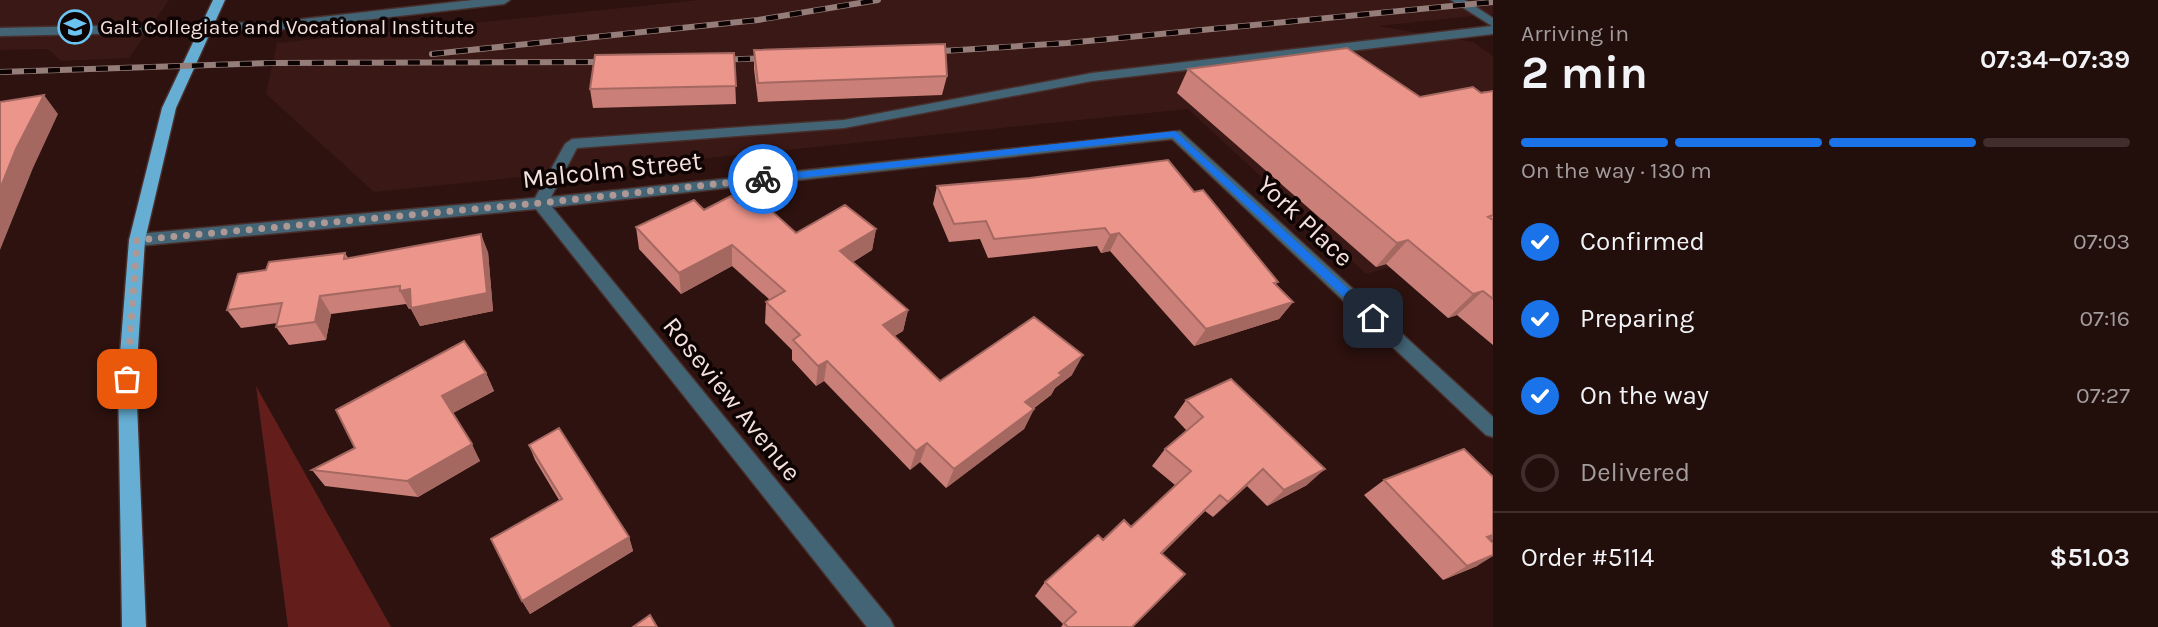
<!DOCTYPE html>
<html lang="en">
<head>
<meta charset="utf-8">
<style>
  :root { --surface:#220e0b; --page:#2a1714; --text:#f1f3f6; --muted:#a29c9d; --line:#3f2e2c; --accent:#1a73e8 }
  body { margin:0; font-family:Karla,sans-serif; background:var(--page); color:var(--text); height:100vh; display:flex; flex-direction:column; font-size:26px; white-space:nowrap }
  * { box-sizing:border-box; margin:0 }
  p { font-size:23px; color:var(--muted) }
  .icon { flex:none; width:38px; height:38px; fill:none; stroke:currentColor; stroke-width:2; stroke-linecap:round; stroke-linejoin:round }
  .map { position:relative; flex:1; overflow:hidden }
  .drawer { display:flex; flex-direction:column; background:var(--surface); width:665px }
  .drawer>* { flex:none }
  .pin { position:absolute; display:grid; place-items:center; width:60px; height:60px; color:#fff; margin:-30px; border-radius:14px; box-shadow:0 4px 10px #0006 }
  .courier { position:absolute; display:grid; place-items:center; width:70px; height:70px; margin:-35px; border:5px solid #1a73e8; border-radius:50%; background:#fff; color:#222; box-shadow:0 2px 9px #0007 }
  .head em { font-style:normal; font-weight:700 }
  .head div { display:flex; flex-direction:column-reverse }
  .head { display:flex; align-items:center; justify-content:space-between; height:119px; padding:0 28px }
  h1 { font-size:46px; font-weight:700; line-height:52px }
  .bar { display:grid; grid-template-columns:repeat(4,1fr); gap:10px 7px; align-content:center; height:84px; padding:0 28px }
  .bar i { height:9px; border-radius:5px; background:var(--line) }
  .bar .current { background:var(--accent) }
  .bar p { grid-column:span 4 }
  .line { display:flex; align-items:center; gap:18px; padding:0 28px; border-top:2px solid var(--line) }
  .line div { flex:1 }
  ol { padding:0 28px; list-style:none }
  li { display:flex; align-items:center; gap:21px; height:77px }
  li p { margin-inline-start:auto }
  li .icon { padding:7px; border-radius:50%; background:var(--accent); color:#fff; stroke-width:4 }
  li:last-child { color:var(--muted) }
  li i { width:38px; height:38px; border:4px solid var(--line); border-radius:50% }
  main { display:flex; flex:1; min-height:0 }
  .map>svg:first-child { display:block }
</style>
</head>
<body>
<main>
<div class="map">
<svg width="1493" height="627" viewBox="0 0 1493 627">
  <rect width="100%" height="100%" fill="#2d120f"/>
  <path fill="#3a1815" d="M 0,0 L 169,0 L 129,58 L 61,61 L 48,49 L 0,50 Z
    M 699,0 L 1493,0 L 1493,14 L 1378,26 L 1473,42 L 1493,56 L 1493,237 L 1366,274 L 1188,109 L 374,192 L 266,94 L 277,43 Z"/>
  <path fill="#631e1b" d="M 256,386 L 391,627 L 288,627 Z"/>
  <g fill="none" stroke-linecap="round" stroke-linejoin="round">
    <defs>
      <path id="minor" d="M 473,0 L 510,0 L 504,4 L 276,30 L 0,36 L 0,28 L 276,22 Z
        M 1451,0 L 1465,0 L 1493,18 L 1493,34 L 1092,81 L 844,128 L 577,148 L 551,197 L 1180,131 L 1493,417 L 1493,437 L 1486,435 L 1172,139 L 552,207 L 890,619 L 894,627 L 867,627 L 536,209 L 137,246 L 129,240 L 137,234 L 535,198 L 565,144 L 572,139 L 844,120 L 1092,73 L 1492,26 Z"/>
      <path id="major" d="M 213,0 L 225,0 L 176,108 L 145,240 L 136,379 L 146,627 L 122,627 L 118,379 L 129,240 L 162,108 Z"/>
    </defs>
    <use href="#minor" stroke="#492f2c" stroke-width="3"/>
    <use href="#major" stroke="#492f2c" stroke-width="3"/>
    <use href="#minor" fill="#436475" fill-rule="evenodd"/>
    <use href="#major" fill="#66aed3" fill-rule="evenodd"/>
    <defs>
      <path id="rail" d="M 927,52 L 1067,43 L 1493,2
        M 432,54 L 758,20 L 878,0
        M 714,60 L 773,58
        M 0,72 L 271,63 L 612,62"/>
    </defs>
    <use href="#rail" stroke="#957d7a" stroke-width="6"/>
    <use href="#rail" stroke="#0d0303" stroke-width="4.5" stroke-dasharray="12" stroke-linecap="butt"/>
  </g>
  <path fill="#ca8078" d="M 754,50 L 947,76 L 942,95 L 758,102 L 754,69 Z
    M 734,53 L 736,104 L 593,108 L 590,89 Z
    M 1188,69 L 1420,97 L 1493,91 L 1493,345 L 1457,315 L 1448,318 L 1386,264 L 1376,267 L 1177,93 Z
    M 937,186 L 1194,192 L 1278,282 L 1275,285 L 1293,302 L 1279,319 L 1194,346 L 1110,251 L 1101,253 L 1097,246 L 988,258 L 980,239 L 949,242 L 933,204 Z
    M 738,203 L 796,233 L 876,229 L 872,250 L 853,262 L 908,310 L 903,331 L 894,336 L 940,381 L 1072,375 L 1055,388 L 1051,395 L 1033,409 L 1034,409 L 1024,429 L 946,488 L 920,462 L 910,470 L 824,381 L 816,386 L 792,360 L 792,350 L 765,323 L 766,302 L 770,300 L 732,266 L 681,294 L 639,249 L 636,227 L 704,210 Z
    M 488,252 L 493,311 L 420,326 L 411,309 L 409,309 L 406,304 L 331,314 L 326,340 L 289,345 L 276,327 L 277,323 L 241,328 L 227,310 L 266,270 L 345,253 L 348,258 Z
    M 486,373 L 494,391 L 453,413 L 480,461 L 418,497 L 325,486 L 312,470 L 355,448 Z
    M 1186,400 L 1307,485 L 1267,506 L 1247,486 L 1213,517 L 1205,511 L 1162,554 L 1132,627 L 1061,627 L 1063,624 L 1035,596 L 1045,582 L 1103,540 L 1131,527 L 1175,485 L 1152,466 L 1165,449 L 1187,431 L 1174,417 Z
    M 529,445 L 629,537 L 633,551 L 530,614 L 522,601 L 559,500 L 535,460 Z
    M 1384,480 L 1493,540 L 1491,541 L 1477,566 L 1443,580 L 1364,495 Z"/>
  <path fill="#a46861" d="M 44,95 L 58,114 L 33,168 L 0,250 L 0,189 L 16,149 Z
    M 876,229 L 872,250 L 837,272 L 840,251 Z
    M 1119,233 L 1110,251 L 1101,253 L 1110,235 Z
    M 481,234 L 488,252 L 493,311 L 420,326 L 411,309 L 409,309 L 400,291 L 410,289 Z
    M 1408,240 L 1386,264 L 1376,267 L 1397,243 Z
    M 732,245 L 732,266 L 681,294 L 679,273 Z
    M 1483,291 L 1457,315 L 1448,318 L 1473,294 Z
    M 320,296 L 331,314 L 326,340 L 315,322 Z
    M 1293,302 L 1279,319 L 1194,346 L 1206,329 Z
    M 908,310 L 903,331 L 879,346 L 883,325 Z
    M 1083,355 L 1072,375 L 1055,388 L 1051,395 L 1015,421 L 1025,402 L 1059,373 Z
    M 827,361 L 824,381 L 816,386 L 818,366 Z
    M 486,373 L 494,391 L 451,414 L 442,396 Z
    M 1034,409 L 1024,429 L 946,488 L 954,469 Z
    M 927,443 L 920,462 L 910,470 L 916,451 Z
    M 472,444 L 480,461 L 418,497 L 407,481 Z
    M 1263,469 L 1247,486 L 1213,517 L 1228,502 Z
    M 1325,469 L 1307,485 L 1267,506 L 1284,490 Z
    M 1220,495 L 1205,511 L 1147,568 L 1161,553 Z
    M 1493,535 L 1493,540 L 1463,552 L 1487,537 Z
    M 629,537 L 633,551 L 530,614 L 522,601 Z
    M 1493,555 L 1493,556 L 1477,566 L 1443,580 L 1467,566 Z"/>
  <path fill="#eb958b" stroke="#a46861" stroke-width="2" d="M 945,44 L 947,76 L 758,83 L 754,50 Z
    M 1347,48 L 1420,97 L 1473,87 L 1481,93 L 1493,91 L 1493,215 L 1488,217 L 1493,220 L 1493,299 L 1483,291 L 1473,294 L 1408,240 L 1397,243 L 1188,69 Z
    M 734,53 L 736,86 L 590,89 L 595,55 Z
    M 44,95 L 16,149 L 0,189 L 0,102 Z
    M 1168,160 L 1194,192 L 1203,190 L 1278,282 L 1274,283 L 1293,302 L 1206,329 L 1119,233 L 1110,235 L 1105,228 L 994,239 L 986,221 L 954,224 L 937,186 L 1030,178 Z
    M 754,195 L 796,233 L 845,205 L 876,229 L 840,251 L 908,310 L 883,325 L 940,381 L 1034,317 L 1083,355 L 1059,373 L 1062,375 L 1025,402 L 1034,409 L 954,469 L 927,443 L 916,451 L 827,361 L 818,366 L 793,340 L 800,335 L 766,302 L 785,291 L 732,245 L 679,273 L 636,227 L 694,200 L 704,210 L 731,196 L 738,203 Z
    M 481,234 L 487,293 L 411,308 L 410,289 L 400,291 L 400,286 L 320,296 L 315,322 L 276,327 L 282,303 L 227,310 L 238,274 L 266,270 L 269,262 L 345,253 L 344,259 Z
    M 464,341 L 486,373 L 442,396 L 472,444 L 407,481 L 312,470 L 355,448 L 336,410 Z
    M 1231,379 L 1325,469 L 1284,490 L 1263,469 L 1228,502 L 1220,495 L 1161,553 L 1185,574 L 1132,627 L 1068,627 L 1064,623 L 1076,612 L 1045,582 L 1098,535 L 1103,540 L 1124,520 L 1131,527 L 1191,471 L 1165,449 L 1203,417 L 1186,400 Z
    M 559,428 L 629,537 L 522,601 L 491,539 L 562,499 L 529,445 Z
    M 1464,449 L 1493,477 L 1493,535 L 1487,537 L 1493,543 L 1493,555 L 1467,566 L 1384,480 Z
    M 650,615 L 657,627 L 633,627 Z"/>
  <path fill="#1a73e8" d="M 1175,131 L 1377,315 L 1377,321 L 1369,321 L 1173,137 L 763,182 L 759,179 L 763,176 Z"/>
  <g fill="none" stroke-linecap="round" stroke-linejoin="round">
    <path stroke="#ae9895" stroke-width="7" stroke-dasharray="0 12.6" d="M 127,379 L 137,240 L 540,203 L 763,179"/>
  </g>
  <defs>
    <symbol id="school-ring" viewBox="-11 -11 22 22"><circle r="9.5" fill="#0d0303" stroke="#6ac3f1" stroke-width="1.5"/><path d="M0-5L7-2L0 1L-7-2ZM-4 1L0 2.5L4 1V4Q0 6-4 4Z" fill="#6ac3f1"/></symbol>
  </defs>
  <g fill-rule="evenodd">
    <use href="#school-ring" x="56" y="8" width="38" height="38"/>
  </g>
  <g text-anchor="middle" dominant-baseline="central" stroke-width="7" stroke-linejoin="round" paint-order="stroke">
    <g font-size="21" fill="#f4e0dd" stroke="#0d0303" text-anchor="start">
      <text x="100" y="27">Galt Collegiate and Vocational Institute</text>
    </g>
    <g font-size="26" fill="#f4e0dd" stroke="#0d0303">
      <text transform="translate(612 170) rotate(-6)">Malcolm Street</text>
      <text transform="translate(1305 221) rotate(43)">York Place</text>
      <text transform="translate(732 399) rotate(51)">Roseview Avenue</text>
    </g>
  </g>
</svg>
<div class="pin" style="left:127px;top:379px;background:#ea580c"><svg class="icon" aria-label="bag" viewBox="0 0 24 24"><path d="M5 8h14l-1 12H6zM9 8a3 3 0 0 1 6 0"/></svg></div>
<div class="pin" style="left:1373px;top:318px;background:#1f2937"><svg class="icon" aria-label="home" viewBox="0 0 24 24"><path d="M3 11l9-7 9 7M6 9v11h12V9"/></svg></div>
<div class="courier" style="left:763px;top:179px"><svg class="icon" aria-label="bike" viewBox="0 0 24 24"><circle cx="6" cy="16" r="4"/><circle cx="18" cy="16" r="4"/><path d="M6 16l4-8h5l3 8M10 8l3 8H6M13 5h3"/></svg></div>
</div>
<section class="drawer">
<div class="head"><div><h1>2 min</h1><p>Arriving in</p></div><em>07:34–07:39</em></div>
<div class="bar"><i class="current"></i><i class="current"></i><i class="current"></i><i></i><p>On the way · 130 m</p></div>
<ol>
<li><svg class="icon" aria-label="check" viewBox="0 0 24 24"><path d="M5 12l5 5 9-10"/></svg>Confirmed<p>07:03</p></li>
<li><svg class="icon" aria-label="check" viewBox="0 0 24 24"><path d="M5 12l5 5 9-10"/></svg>Preparing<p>07:16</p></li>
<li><svg class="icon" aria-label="check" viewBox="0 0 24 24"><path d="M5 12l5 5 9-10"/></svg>On the way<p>07:27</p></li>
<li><i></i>Delivered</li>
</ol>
<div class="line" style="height:91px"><div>Order #5114</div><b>$51.03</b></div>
</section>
</main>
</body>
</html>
